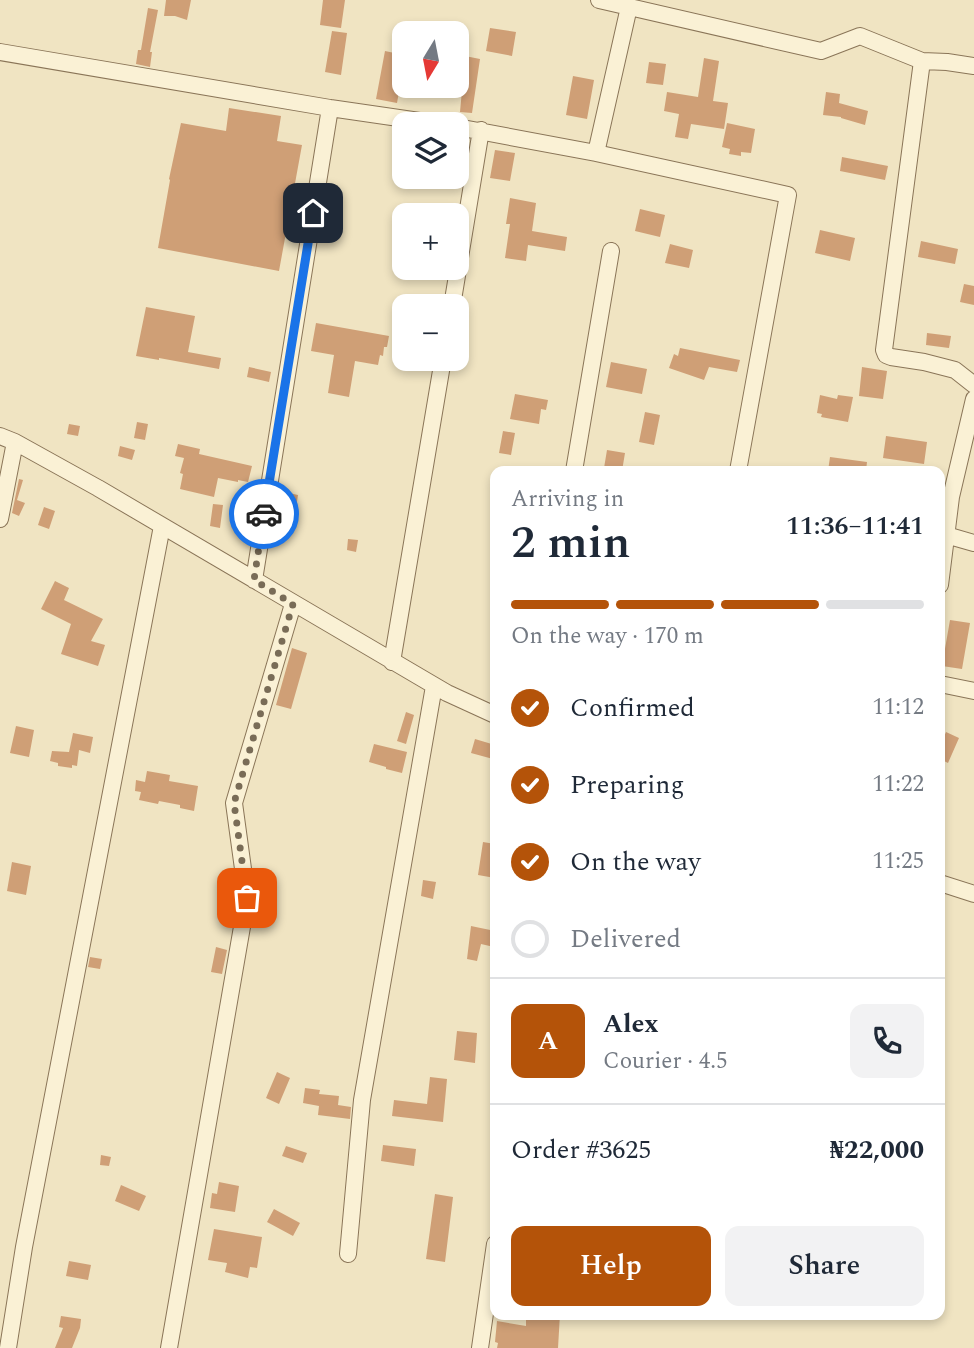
<!DOCTYPE html>
<html lang="en">
<head>
<meta charset="utf-8">
<style>
  :root { --surface:#fff; --page:#f2f2f3; --text:#1f2937; --muted:#747a83; --line:#e0e1e3; --accent:#b45309 }
  body { margin:0; font-family:Spectral,serif; background:var(--page); color:var(--text); height:100vh; display:flex; flex-direction:column; font-size:26px; white-space:nowrap }
  * { box-sizing:border-box; margin:0 }
  p { font-size:23px; color:var(--muted) }
  .icon { flex:none; width:38px; height:38px; fill:none; stroke:currentColor; stroke-width:2; stroke-linecap:round; stroke-linejoin:round }
  .map { position:relative; flex:1; overflow:hidden }
  .sheet { position:absolute; left:490px; top:466px; width:455px; height:854px; display:flex; flex-direction:column; background:var(--surface); border-radius:14px; box-shadow:0 4px 10px #0003 }
  .sheet>* { flex:none }
  .needle { width:46px; rotate:190deg }
  .buttons { position:absolute; left:392px; top:21px; display:grid; gap:14px }
  .buttons a { display:grid; place-items:center; width:77px; height:77px; border-radius:14px; background:var(--surface); box-shadow:0 4px 10px #0003; font-size:35px }
  .pin { position:absolute; display:grid; place-items:center; width:60px; height:60px; color:#fff; margin:-30px; border-radius:14px; box-shadow:0 4px 10px #0006 }
  .courier { position:absolute; display:grid; place-items:center; width:70px; height:70px; margin:-35px; border:5px solid #1a73e8; border-radius:50%; background:#fff; color:#222; box-shadow:0 2px 9px #0007 }
  .overview em { font-style:normal; font-weight:600 }
  .overview div { display:flex; flex-direction:column-reverse }
  .overview { display:flex; align-items:center; justify-content:space-between; height:119px; padding:0 21px }
  h1 { font-size:46px; font-weight:600; line-height:52px }
  .bar { display:grid; grid-template-columns:repeat(4,1fr); gap:10px 7px; align-content:center; height:84px; padding:0 21px }
  .bar i { height:9px; border-radius:5px; background:var(--line) }
  .bar .current { background:var(--accent) }
  .bar p { grid-column:span 4 }
  .line { display:flex; align-items:center; gap:18px; padding:0 21px; border-top:2px solid var(--line) }
  .line div { flex:1 }
  .round { display:grid; place-items:center; flex:none; width:74px; height:74px; border-radius:14px; background:var(--page) }
  ol { padding:0 21px; list-style:none }
  li { display:flex; align-items:center; gap:21px; height:77px }
  li p { margin-inline-start:auto }
  li .icon { padding:7px; border-radius:50%; background:var(--accent); color:#fff; stroke-width:4 }
  li:last-child { color:var(--muted) }
  li i { width:38px; height:38px; border:4px solid var(--line); border-radius:50% }
  .action { display:flex; gap:14px; margin-top:auto; padding:14px 21px }
  .action a { flex:1; height:80px; border-radius:14px; background:var(--accent); color:#fff; font-size:28px; font-weight:600; line-height:80px; text-align:center }
  .action a+a { background:var(--page); color:var(--text) }
  .map>svg:first-child { display:block }
</style>
</head>
<body>
<div class="map">
<svg width="974" height="1348" viewBox="0 0 974 1348">
  <rect width="100%" height="100%" fill="#f0e4c2"/>
  <path fill="#cf9f76" d="M 166,0 L 191,0 L 187,20 L 175,16 L 164,16 Z
    M 323,0 L 345,0 L 341,28 L 320,25 Z
    M 148,8 L 158,10 L 150,52 L 152,52 L 150,67 L 136,64 L 138,50 L 141,50 Z
    M 490,28 L 516,32 L 512,56 L 486,51 Z
    M 332,31 L 347,33 L 341,75 L 325,72 Z
    M 385,51 L 404,55 L 404,64 L 397,103 L 376,99 Z
    M 465,56 L 480,59 L 472,113 L 460,112 L 462,90 L 460,90 Z
    M 704,58 L 719,61 L 713,101 L 728,103 L 724,129 L 691,124 L 688,139 L 675,137 L 679,114 L 664,111 L 667,92 L 698,97 Z
    M 649,62 L 666,64 L 663,85 L 646,83 Z
    M 573,76 L 594,80 L 587,119 L 566,115 Z
    M 826,92 L 840,94 L 839,103 L 868,111 L 865,125 L 841,118 L 841,117 L 823,115 Z
    M 229,108 L 281,116 L 277,141 L 302,145 L 279,271 L 158,248 L 170,180 L 169,179 L 181,123 L 226,131 Z
    M 727,123 L 755,129 L 751,153 L 741,152 L 741,156 L 729,154 L 730,149 L 722,147 Z
    M 495,150 L 515,153 L 510,181 L 490,178 Z
    M 842,157 L 888,166 L 885,180 L 840,171 Z
    M 510,198 L 536,203 L 532,231 L 567,237 L 565,251 L 528,245 L 526,261 L 505,258 L 510,224 L 506,224 Z
    M 640,209 L 665,215 L 660,237 L 635,231 Z
    M 820,230 L 855,238 L 850,261 L 815,253 Z
    M 921,241 L 958,249 L 955,264 L 918,257 Z
    M 670,244 L 693,250 L 689,268 L 665,263 Z
    M 964,284 L 974,286 L 974,305 L 960,302 Z
    M 146,307 L 195,316 L 188,352 L 221,358 L 219,369 L 159,358 L 159,360 L 136,356 Z
    M 316,323 L 389,336 L 387,347 L 384,347 L 383,356 L 380,355 L 378,365 L 355,361 L 349,397 L 328,393 L 334,355 L 311,351 Z
    M 927,333 L 951,336 L 949,348 L 926,345 Z
    M 680,348 L 740,360 L 737,372 L 709,367 L 704,380 L 669,368 L 674,354 L 678,356 Z
    M 611,362 L 647,369 L 642,394 L 606,387 Z
    M 249,367 L 271,372 L 269,382 L 247,377 Z
    M 862,367 L 887,371 L 883,399 L 859,396 Z
    M 515,394 L 548,400 L 546,410 L 541,409 L 539,424 L 510,419 Z
    M 820,395 L 837,399 L 838,395 L 853,397 L 848,422 L 821,417 L 822,414 L 817,413 Z
    M 645,412 L 660,415 L 654,445 L 639,442 Z
    M 137,422 L 148,424 L 145,440 L 134,438 Z
    M 69,424 L 80,426 L 78,436 L 67,434 Z
    M 503,431 L 515,433 L 511,455 L 499,453 Z
    M 886,436 L 927,442 L 924,464 L 883,458 Z
    M 178,444 L 200,449 L 199,454 L 252,466 L 248,482 L 238,480 L 238,482 L 218,478 L 214,497 L 180,489 L 183,474 L 180,473 L 184,458 L 175,456 Z
    M 120,446 L 135,450 L 132,460 L 118,456 Z
    M 607,450 L 625,453 L 622,471 L 604,468 Z
    M 830,457 L 867,462 L 866,471 L 828,471 Z
    M 19,479 L 23,480 L 17,500 L 25,503 L 19,516 L 12,513 Z
    M 279,491 L 298,495 L 292,533 L 273,530 Z
    M 213,504 L 223,505 L 220,528 L 210,526 Z
    M 44,507 L 55,511 L 49,529 L 38,525 Z
    M 348,539 L 358,540 L 356,552 L 347,550 Z
    M 55,581 L 69,588 L 64,600 L 103,619 L 91,641 L 105,645 L 98,666 L 61,654 L 71,624 L 41,609 Z
    M 950,620 L 970,623 L 962,669 L 942,666 Z
    M 292,648 L 307,653 L 291,709 L 276,705 Z
    M 406,712 L 414,715 L 406,744 L 397,741 Z
    M 16,726 L 34,730 L 29,757 L 10,753 Z
    M 946,732 L 959,738 L 948,763 L 940,759 L 940,746 Z
    M 73,733 L 93,737 L 90,753 L 79,750 L 77,766 L 72,765 L 72,768 L 58,766 L 58,763 L 50,761 L 52,751 L 69,752 Z
    M 475,739 L 495,745 L 493,759 L 471,753 Z
    M 374,744 L 407,752 L 402,773 L 386,769 L 386,767 L 369,762 Z
    M 147,771 L 170,775 L 169,781 L 198,786 L 194,811 L 180,808 L 180,805 L 159,801 L 158,804 L 139,800 L 141,792 L 135,791 L 136,780 L 145,782 Z
    M 483,842 L 495,844 L 495,878 L 478,875 Z
    M 12,862 L 31,866 L 26,895 L 7,891 Z
    M 423,880 L 436,882 L 433,899 L 421,896 Z
    M 471,926 L 495,931 L 494,947 L 481,944 L 477,961 L 467,959 Z
    M 216,947 L 227,950 L 222,974 L 211,972 Z
    M 90,957 L 102,959 L 100,969 L 88,967 Z
    M 457,1031 L 477,1033 L 475,1063 L 454,1060 Z
    M 277,1072 L 290,1078 L 279,1104 L 266,1098 Z
    M 430,1077 L 447,1079 L 443,1122 L 392,1116 L 394,1100 L 427,1104 Z
    M 305,1088 L 320,1090 L 319,1094 L 339,1096 L 338,1105 L 351,1107 L 350,1119 L 318,1115 L 319,1106 L 303,1103 Z
    M 383,1145 L 416,1149 L 414,1166 L 381,1161 Z
    M 286,1146 L 307,1153 L 303,1163 L 282,1156 Z
    M 101,1155 L 111,1157 L 109,1166 L 100,1165 Z
    M 219,1182 L 239,1186 L 235,1212 L 210,1208 L 212,1193 L 217,1194 Z
    M 121,1185 L 146,1196 L 139,1211 L 115,1201 Z
    M 435,1194 L 453,1197 L 445,1262 L 426,1259 Z
    M 274,1209 L 300,1223 L 293,1236 L 267,1222 Z
    M 214,1229 L 262,1237 L 257,1268 L 250,1267 L 248,1278 L 225,1272 L 227,1263 L 208,1260 Z
    M 69,1261 L 91,1265 L 88,1280 L 66,1276 Z
    M 526,1314 L 560,1314 L 558,1348 L 497,1348 L 498,1343 L 495,1342 L 497,1321 L 526,1326 Z
    M 61,1316 L 81,1319 L 80,1328 L 72,1348 L 55,1348 L 63,1328 L 59,1327 Z"/>
  <g fill="none" stroke-linecap="round" stroke-linejoin="round">
    <defs>
      <path id="minor" d="M 599,0 L 821,51 L 860,36 L 922,61 L 947,62 L 974,66
        M 0,52 L 330,108 L 440,124
        M 922,61 L 884,350 L 886,355 L 891,357 L 924,362 L 955,370 L 974,385
        M 457,127 L 596,153 L 788,195 L 738,471
        M 596,153 L 629,7
        M 452,306 L 481,130
        M 0,436 L 15,442 L 98,488 L 447,693 L 495,715
        M 574,471 L 611,251
        M 0,519 L 15,442
        M 946,535 L 974,543
        M 254,580 L 330,108
        M 940,585 L 951,497 L 974,399
        M 392,662 L 443,359
        M 940,684 L 974,691
        M 940,883 L 974,894
        M 348,1254 L 362,1100 L 434,686
        M 8,1348 L 24,1247 L 162,526
        M 169,1348 L 247,898 L 234,803 L 293,604
        M 480,1348 L 495,1244"/>
    </defs>
    <use href="#minor" stroke="#8a7558" stroke-width="18"/>
    <use href="#minor" stroke="#faf1d5" stroke-width="16"/>
  </g>
  <g fill="none" stroke-linecap="round" stroke-linejoin="round">
    <path stroke="#796c57" stroke-width="7" stroke-dasharray="0 12.6" d="M 247,898 L 234,803 L 293,604 L 254,580 L 264,514"/>
    <path stroke="#1a73e8" stroke-width="9" d="M 264,514 L 313,213"/>
  </g>
</svg>
<div class="buttons">
<a><svg class="needle" viewBox="-14 -14 28 28"><path d="M0-13l5 13h-10z" fill="#e53935"/><path d="M0 13l5-13h-10z" fill="#747a83"/></svg></a>
<a><svg class="icon" aria-label="layers" viewBox="0 0 24 24"><path d="M12 4l9 5-9 5-9-5zM3 14l9 5 9-5"/></svg></a>
<a>+</a>
<a>−</a>
</div>
<div class="pin" style="left:247px;top:898px;background:#ea580c"><svg class="icon" aria-label="bag" viewBox="0 0 24 24"><path d="M5 8h14l-1 12H6zM9 8a3 3 0 0 1 6 0"/></svg></div>
<div class="pin" style="left:313px;top:213px;background:#1f2937"><svg class="icon" aria-label="home" viewBox="0 0 24 24"><path d="M3 11l9-7 9 7M6 9v11h12V9"/></svg></div>
<div class="courier" style="left:264px;top:514px"><svg class="icon" aria-label="car" viewBox="0 0 24 24"><path d="M5 17H2v-5l4-1 3-4h7l3 4 3 1v5h-3M9 17h6M6 11h13"/><circle cx="7" cy="17" r="2"/><circle cx="17" cy="17" r="2"/></svg></div>
<section class="sheet">
<div class="overview"><div><h1>2 min</h1><p>Arriving in</p></div><em>11:36–11:41</em></div>
<div class="bar"><i class="current"></i><i class="current"></i><i class="current"></i><i></i><p>On the way · 170 m</p></div>
<ol>
<li><svg class="icon" aria-label="check" viewBox="0 0 24 24"><path d="M5 12l5 5 9-10"/></svg>Confirmed<p>11:12</p></li>
<li><svg class="icon" aria-label="check" viewBox="0 0 24 24"><path d="M5 12l5 5 9-10"/></svg>Preparing<p>11:22</p></li>
<li><svg class="icon" aria-label="check" viewBox="0 0 24 24"><path d="M5 12l5 5 9-10"/></svg>On the way<p>11:25</p></li>
<li><i></i>Delivered</li>
</ol>
<div class="line" style="height:126px"><b class="round" style="background:var(--accent);color:#fff">A</b><div><b>Alex</b><p>Courier · 4.5</p></div><a class="round"><svg class="icon" aria-label="phone" viewBox="0 0 24 24"><path d="M5 4h4l2 5-3 2q2 4 5 5l2-3 5 2v4C11 20 4 13 5 4z"/></svg></a></div>
<div class="line" style="height:91px"><div>Order #3625</div><b>₦22,000</b></div>
<div class="action"><a>Help</a><a>Share</a></div>
</section>
</div>
</body>
</html>
